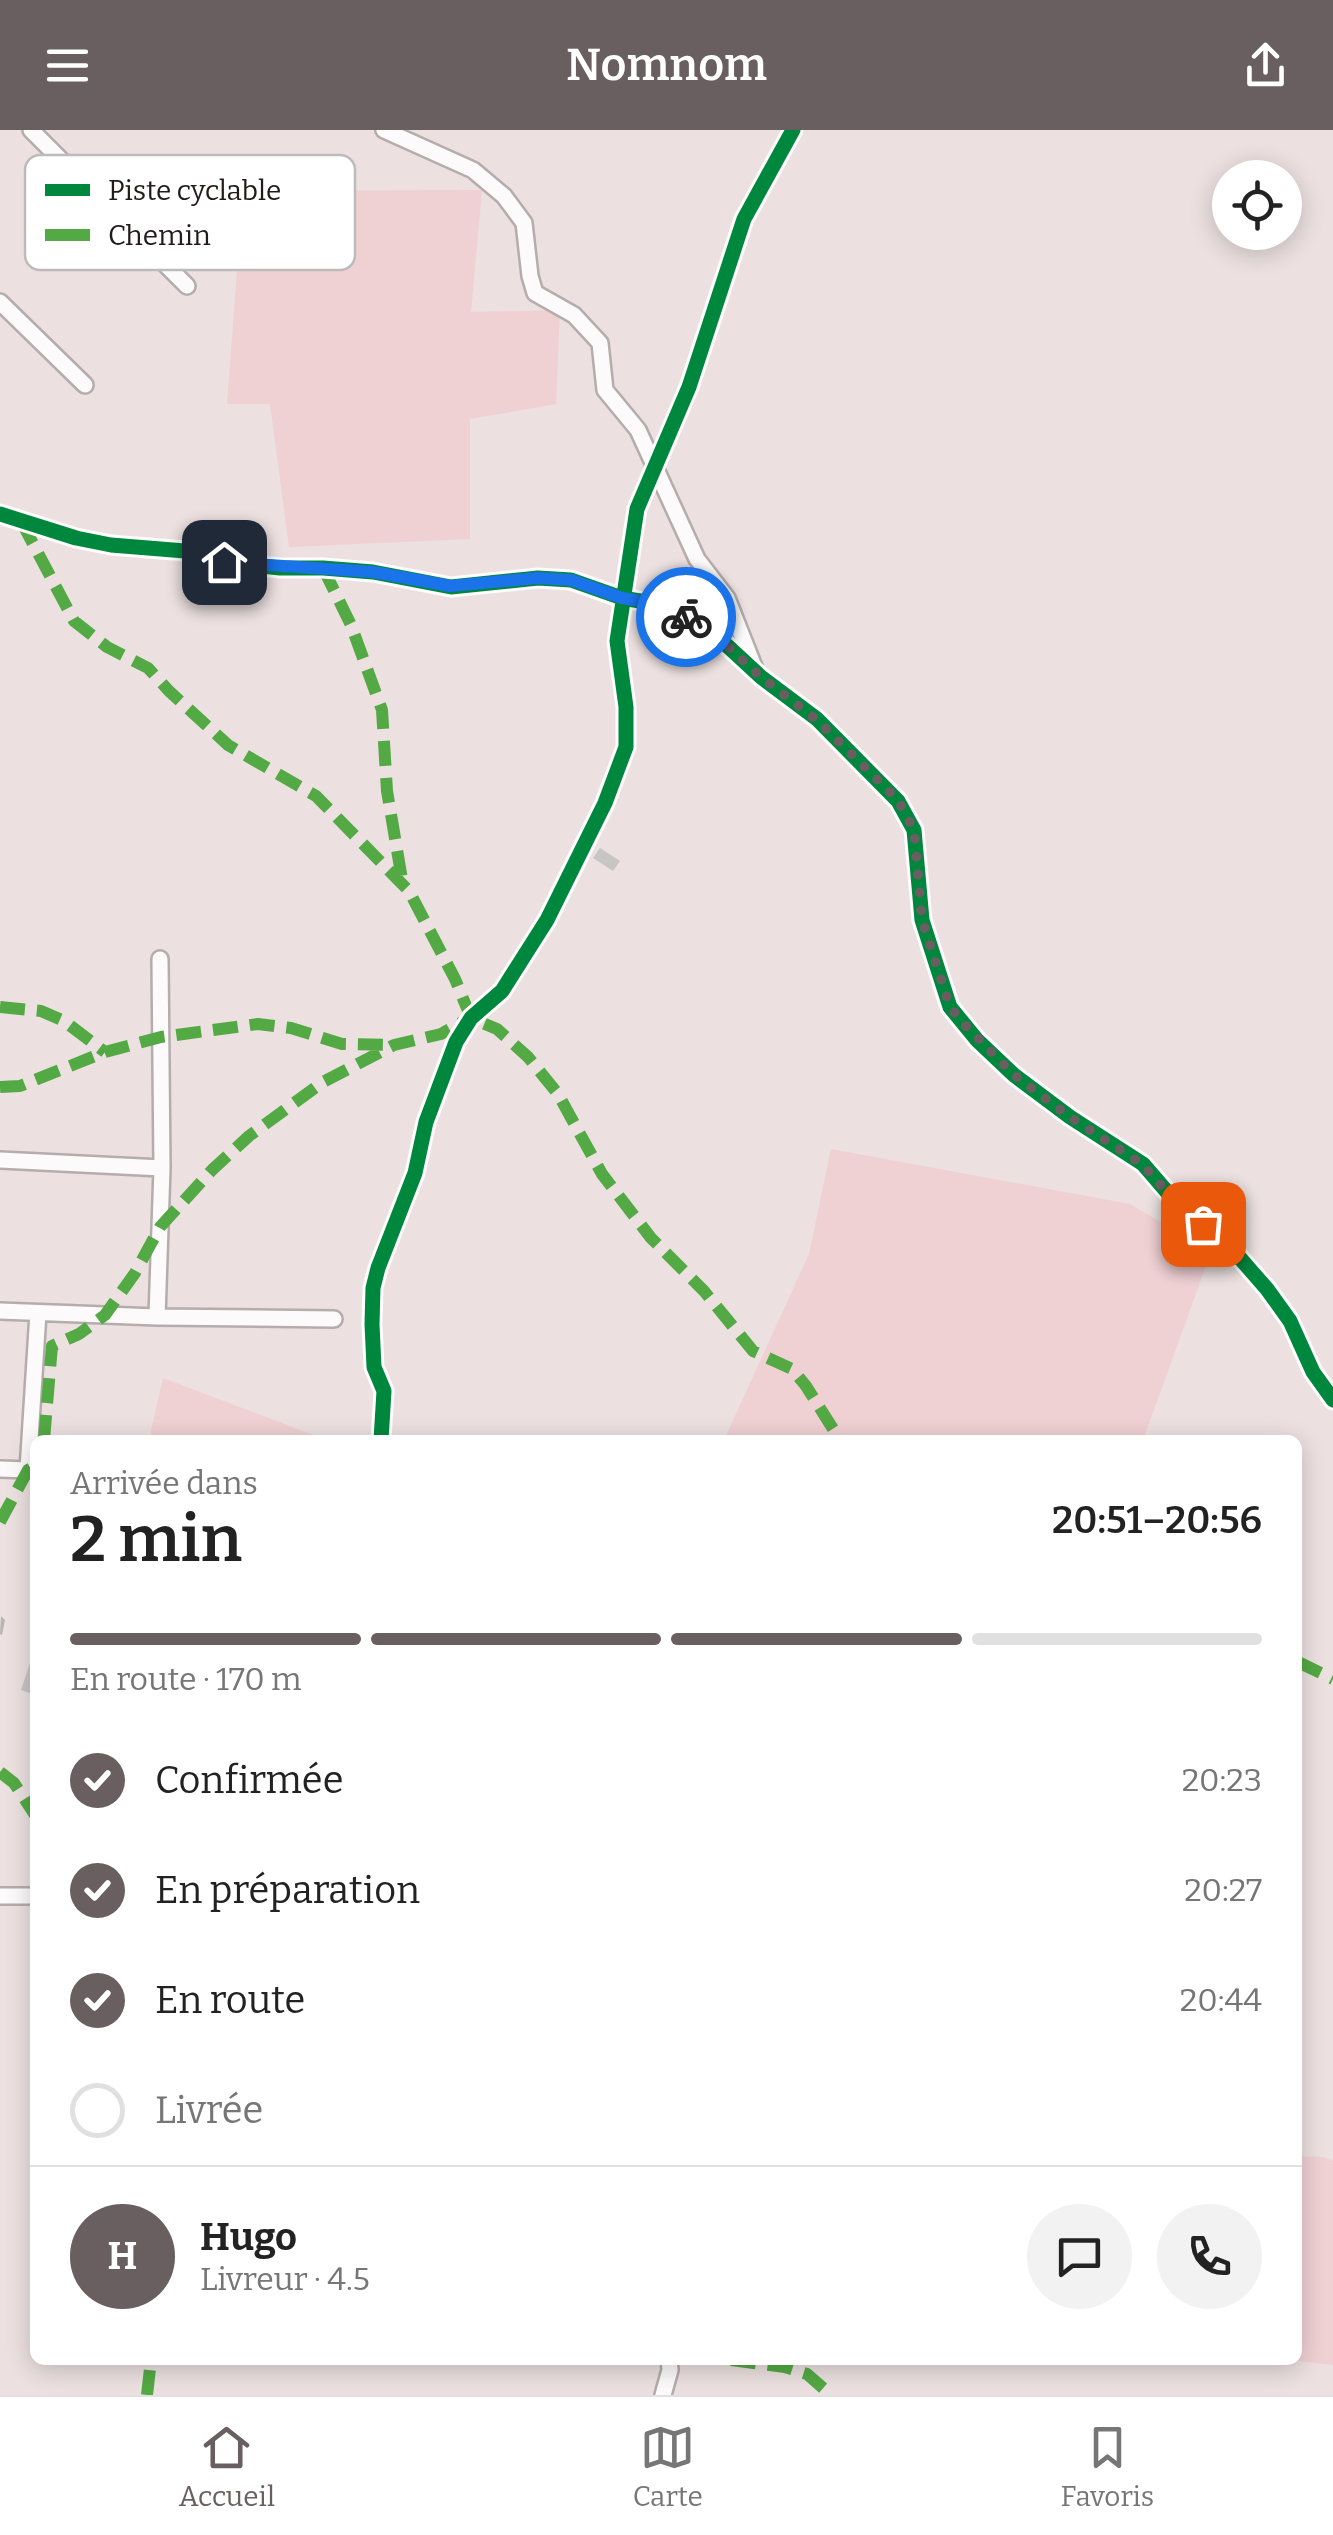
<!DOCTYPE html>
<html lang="fr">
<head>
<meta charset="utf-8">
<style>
  :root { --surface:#fff; --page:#f2f2f2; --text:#222; --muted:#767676; --line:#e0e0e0; --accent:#695f60 }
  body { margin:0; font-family:Bitter,serif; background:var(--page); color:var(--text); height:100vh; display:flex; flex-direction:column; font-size:38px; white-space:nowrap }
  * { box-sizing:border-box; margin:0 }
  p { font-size:32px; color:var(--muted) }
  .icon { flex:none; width:55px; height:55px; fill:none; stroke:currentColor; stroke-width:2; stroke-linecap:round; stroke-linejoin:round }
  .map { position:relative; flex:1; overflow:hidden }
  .sheet { position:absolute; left:30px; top:1305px; width:1272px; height:930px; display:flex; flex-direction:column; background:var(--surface); border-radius:15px; box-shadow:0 5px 25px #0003 }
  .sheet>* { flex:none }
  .controls { position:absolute; left:1212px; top:30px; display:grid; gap:20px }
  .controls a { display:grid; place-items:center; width:90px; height:90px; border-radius:50%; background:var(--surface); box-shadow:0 5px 25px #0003; font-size:50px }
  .pin { position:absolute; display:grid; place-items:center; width:85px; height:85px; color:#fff; margin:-42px; border-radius:20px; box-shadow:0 5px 15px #0006 }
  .courier { position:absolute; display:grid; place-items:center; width:100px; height:100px; margin:-50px; border:8px solid #1a73e8; border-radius:50%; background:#fff; color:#222; box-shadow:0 2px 12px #0007 }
  .headline em { font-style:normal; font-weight:600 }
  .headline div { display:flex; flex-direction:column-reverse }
  .headline { display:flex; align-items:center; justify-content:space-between; height:170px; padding:0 40px }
  h1 { font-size:65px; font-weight:600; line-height:75px }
  .bar { display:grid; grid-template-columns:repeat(4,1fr); gap:15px 10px; align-content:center; height:120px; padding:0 40px }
  .bar i { height:12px; border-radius:8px; background:var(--line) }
  .bar .selected { background:var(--accent) }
  .bar p { grid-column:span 4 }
  .line { display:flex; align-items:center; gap:25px; padding:0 40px; border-top:2px solid var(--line) }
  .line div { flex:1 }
  .round { display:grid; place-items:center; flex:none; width:105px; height:105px; border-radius:52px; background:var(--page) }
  ol { padding:0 40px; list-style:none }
  li { display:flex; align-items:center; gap:30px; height:110px }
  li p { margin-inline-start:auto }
  li .icon { padding:10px; border-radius:50%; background:var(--accent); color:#fff; stroke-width:4 }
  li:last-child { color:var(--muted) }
  li i { width:55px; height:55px; border:5px solid var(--line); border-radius:50% }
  header { display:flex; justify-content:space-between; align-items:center; height:130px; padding:0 40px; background:var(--accent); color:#fff; font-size:45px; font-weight:600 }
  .tab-bar { display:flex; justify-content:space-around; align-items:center; height:140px; border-top:2px solid var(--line); background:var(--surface); font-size:28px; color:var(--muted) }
  .tab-bar a { display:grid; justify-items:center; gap:5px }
  .tab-bar .selected { color:var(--accent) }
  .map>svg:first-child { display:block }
</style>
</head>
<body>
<header><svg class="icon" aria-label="menu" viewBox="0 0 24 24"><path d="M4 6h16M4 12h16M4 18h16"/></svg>Nomnom<svg class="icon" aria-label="share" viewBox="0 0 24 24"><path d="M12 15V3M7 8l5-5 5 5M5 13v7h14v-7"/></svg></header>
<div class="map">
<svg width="1333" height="2265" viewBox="0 0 1333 2265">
  <rect width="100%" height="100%" fill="#ece0e0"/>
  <path fill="#efd0d3" d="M 482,60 L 471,182 L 560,180 L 556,274 L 470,289 L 470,409 L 289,417 L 270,274 L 227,274 L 243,61 Z
    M 831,1019 L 1130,1074 L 1211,1122 L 1143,1310 L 724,1310 L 809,1124 Z
    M 163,1248 L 327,1310 L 149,1310 Z
    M 1298,2026 L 1323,2027 L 1333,2031 L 1333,2235 L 1290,2230 L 1298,2230 Z"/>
  <path fill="#0003" d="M 1,1486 L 5,1490 L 2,1505 L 0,1504 Z"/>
  <path fill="#c7c6c4" d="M 600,718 L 620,731 L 613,741 L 593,728 Z
    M 30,1533 L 35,1534 L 35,1565 L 21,1560 Z"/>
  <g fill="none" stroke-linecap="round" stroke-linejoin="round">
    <defs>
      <path id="minor" d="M 31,0 L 187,156
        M 384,0 L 473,40 L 504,66 L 524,93 L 530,146 L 535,163 L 574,185 L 600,213 L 605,260 L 638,300 L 697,429 L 727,468 L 755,539
        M 0,172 L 85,255
        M 0,384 L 76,408 L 111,415 L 185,421 L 224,432 L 280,438 L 323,438 L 373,442 L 451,457 L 538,448 L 571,450 L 622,468 L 664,475 L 708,498 L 761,547 L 817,589 L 898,671 L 914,700 L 922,790 L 950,877 L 977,910 L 1014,945 L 1070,987 L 1143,1034 L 1181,1078 L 1225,1111 L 1267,1159 L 1290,1191 L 1313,1242 L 1333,1270
        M 0,1030 L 162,1038
        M 0,1181 L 157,1187 L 334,1189
        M 157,1187 L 162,1038 L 160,829
        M 381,1310 L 384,1261 L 374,1237 L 372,1194 L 373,1158 L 378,1138 L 415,1043 L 426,992 L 456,912 L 471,888 L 502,861 L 547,790 L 605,673 L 626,617 L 626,577 L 617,511 L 637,379 L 689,257 L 744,89 L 793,0
        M 0,1339 L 28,1340 L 38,1183
        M 0,1766 L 35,1766
        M 663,2265 L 670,2240 L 669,2230"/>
    </defs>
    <use href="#minor" stroke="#b5acac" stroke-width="20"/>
    <use href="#minor" stroke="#fcfafa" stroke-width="15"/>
    <path stroke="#53a943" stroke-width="12" stroke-dasharray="25 12" stroke-linecap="butt" d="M 21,391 L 74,491 L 107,517 L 148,538 L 169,561 L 228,615 L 316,666 L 409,761 L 455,849 L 471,888 L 497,899 L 528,927 L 558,964 L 602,1044 L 651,1108 L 704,1161 L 753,1221 L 792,1239 L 806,1256 L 840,1310
      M 323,438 L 351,495 L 382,580 L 387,661 L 403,755
      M 0,877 L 41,881 L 64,891 L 105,922
      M 0,957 L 20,956 L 105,922 L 161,907 L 258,894 L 291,898 L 342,914 L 389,915
      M 44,1310 L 52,1216 L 79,1204 L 105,1185 L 135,1143 L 160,1097 L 212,1040 L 249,1006 L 323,952 L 394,915 L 441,904 L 466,890
      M 0,1392 L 28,1340 L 35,1336
      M 1298,1532 L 1333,1549
      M 0,1642 L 14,1653 L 35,1685
      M 731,2230 L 785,2237 L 807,2244 L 831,2265
      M 147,2265 L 151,2230"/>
    <defs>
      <path id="cycleway" d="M 0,384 L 76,408 L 111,415 L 185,421 L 224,432 L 280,438 L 323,438 L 373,442 L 451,457 L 538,448 L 571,450 L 622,468 L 664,475 L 708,498 L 761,547 L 817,589 L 898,671 L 914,700 L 922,790 L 950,877 L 977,910 L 1014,945 L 1070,987 L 1143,1034 L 1181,1078 L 1225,1111 L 1267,1159 L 1290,1191 L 1313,1242 L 1333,1270
        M 381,1310 L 384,1261 L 374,1237 L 372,1194 L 373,1158 L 378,1138 L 415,1043 L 426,992 L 456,912 L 471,888 L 502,861 L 547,790 L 605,673 L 626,617 L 626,577 L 617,511 L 637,379 L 689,257 L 744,89 L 793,0"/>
    </defs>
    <use href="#cycleway" stroke="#fff" stroke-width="21"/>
    <use href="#cycleway" stroke="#00873e" stroke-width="15"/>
  </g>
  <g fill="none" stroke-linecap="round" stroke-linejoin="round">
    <path stroke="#695f60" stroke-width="10" stroke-dasharray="0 18" d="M 686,487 L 708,498 L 761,547 L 817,590 L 898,670 L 914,700 L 922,790 L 950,877 L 964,894 L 1014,945 L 1070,987 L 1142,1034 L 1181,1078 L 1203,1094"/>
    <path stroke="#1a73e8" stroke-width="12" d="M 224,432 L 373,442 L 450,456 L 538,448 L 571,450 L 622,468 L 664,475 L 686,487"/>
  </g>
  <rect x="25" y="25" width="330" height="115" rx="15" fill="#fff" stroke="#bdbabb" stroke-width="2.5"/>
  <rect x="45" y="54" width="45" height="12" fill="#00873e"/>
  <rect x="45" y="99" width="45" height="12" fill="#53a943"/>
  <g font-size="28" fill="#221a1b">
    <text x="108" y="70">Piste cyclable</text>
    <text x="108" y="115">Chemin</text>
  </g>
</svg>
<div class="controls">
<a><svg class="icon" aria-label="locate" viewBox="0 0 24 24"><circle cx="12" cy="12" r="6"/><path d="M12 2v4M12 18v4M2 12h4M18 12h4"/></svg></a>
</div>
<div class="pin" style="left:1203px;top:1094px;background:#ea580c"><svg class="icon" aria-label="bag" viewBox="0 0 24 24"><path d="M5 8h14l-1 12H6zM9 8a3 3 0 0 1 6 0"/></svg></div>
<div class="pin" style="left:224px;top:432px;background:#1f2937"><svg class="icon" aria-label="home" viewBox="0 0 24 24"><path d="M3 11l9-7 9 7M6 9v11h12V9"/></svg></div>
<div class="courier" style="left:686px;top:487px"><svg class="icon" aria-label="bike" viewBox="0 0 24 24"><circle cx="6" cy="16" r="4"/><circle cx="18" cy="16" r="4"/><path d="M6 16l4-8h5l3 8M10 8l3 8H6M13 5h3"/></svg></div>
<section class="sheet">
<div class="headline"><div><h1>2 min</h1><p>Arrivée dans</p></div><em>20:51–20:56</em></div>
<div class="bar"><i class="selected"></i><i class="selected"></i><i class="selected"></i><i></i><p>En route · 170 m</p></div>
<ol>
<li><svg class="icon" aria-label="check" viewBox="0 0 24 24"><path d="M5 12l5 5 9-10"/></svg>Confirmée<p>20:23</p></li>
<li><svg class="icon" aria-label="check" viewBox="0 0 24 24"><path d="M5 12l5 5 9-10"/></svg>En préparation<p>20:27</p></li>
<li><svg class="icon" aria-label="check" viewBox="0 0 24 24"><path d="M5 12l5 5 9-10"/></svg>En route<p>20:44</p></li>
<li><i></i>Livrée</li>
</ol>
<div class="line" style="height:180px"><b class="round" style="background:var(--accent);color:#fff">H</b><div><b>Hugo</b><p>Livreur · 4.5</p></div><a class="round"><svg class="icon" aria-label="chat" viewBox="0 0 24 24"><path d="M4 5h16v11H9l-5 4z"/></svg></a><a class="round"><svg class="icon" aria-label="phone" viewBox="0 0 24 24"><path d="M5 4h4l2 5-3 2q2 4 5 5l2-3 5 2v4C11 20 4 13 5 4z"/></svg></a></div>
</section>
</div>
<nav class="tab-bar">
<a class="selected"><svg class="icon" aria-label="home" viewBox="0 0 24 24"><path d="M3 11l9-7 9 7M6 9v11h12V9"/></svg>Accueil</a>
<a><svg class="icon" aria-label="map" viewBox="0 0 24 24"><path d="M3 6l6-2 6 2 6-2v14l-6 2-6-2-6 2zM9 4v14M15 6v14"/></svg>Carte</a>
<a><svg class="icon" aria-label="saved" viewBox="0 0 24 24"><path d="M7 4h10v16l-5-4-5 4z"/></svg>Favoris</a>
</nav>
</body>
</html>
